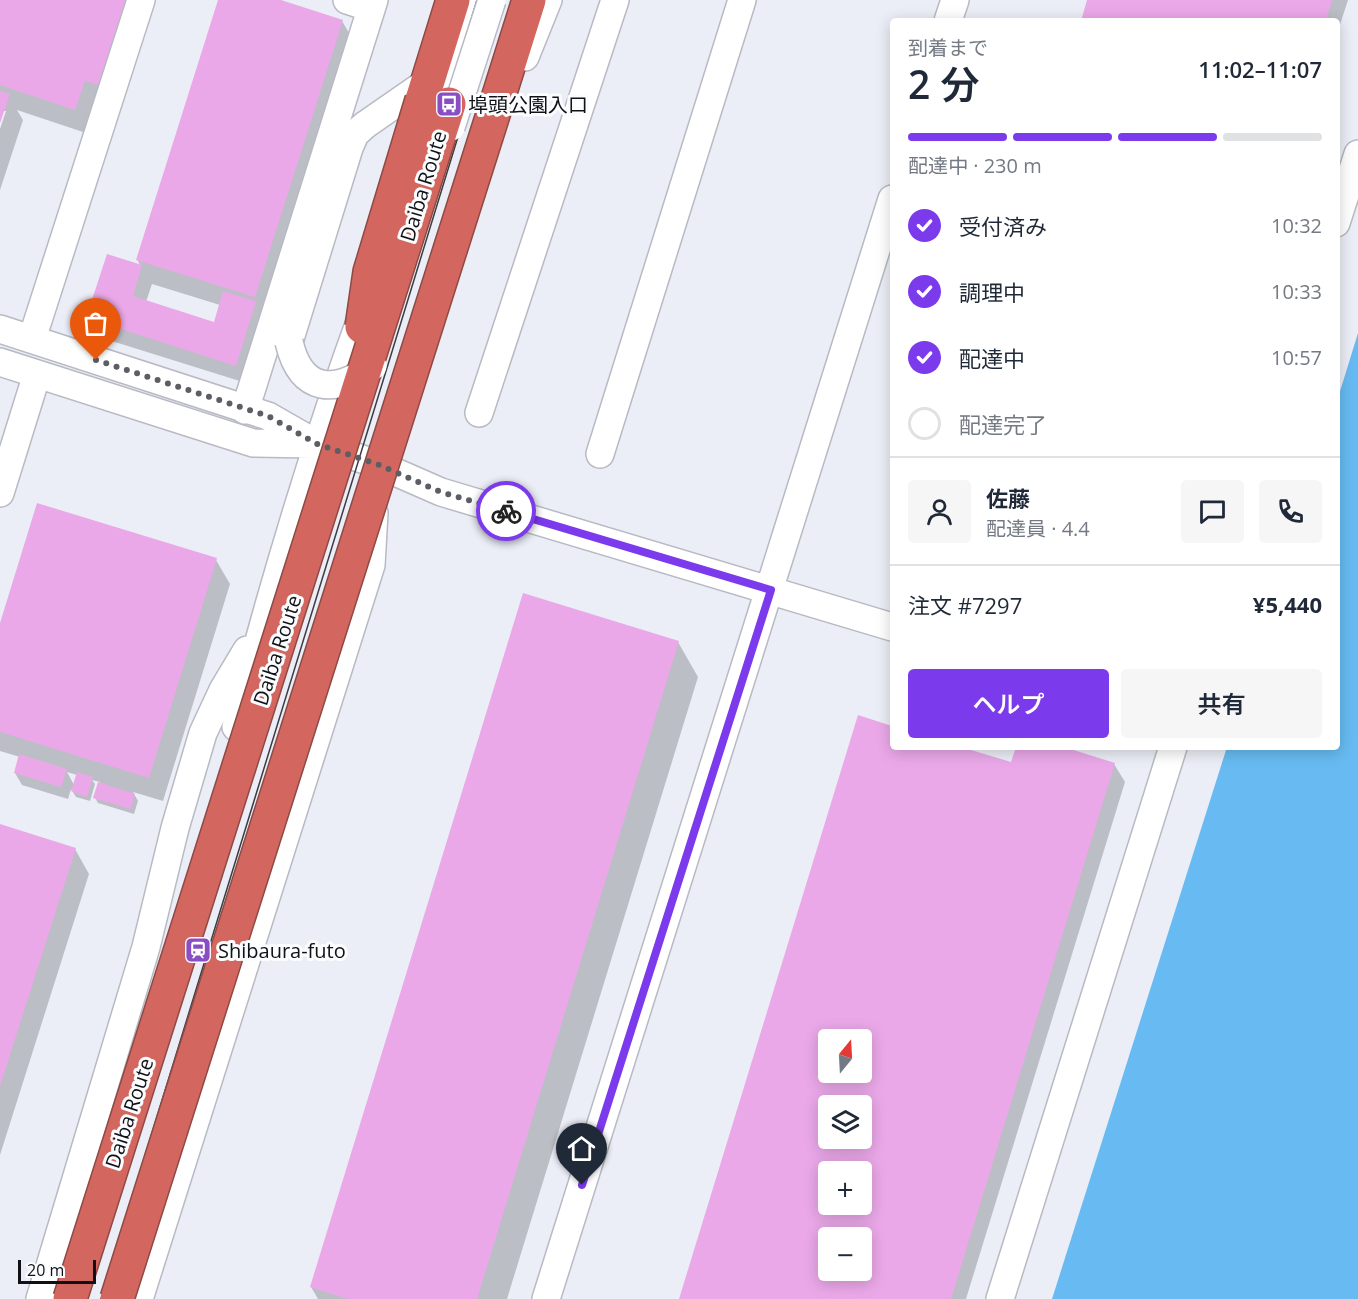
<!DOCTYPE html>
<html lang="ja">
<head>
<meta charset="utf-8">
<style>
  :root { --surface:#fff; --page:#f6f6f7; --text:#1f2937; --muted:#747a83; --line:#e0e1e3; --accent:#7c3aed }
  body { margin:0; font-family:"Open Sans","Noto Sans JP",sans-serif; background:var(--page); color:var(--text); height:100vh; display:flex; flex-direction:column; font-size:22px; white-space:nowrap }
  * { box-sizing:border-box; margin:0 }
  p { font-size:20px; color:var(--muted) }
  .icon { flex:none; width:33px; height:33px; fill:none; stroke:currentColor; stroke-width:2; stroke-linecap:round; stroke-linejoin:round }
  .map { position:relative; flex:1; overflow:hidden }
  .panel { position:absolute; left:890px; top:18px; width:450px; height:732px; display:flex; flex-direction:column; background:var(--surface); border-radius:6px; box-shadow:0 3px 15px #0003 }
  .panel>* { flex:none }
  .needle { width:39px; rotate:18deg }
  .controls { position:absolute; left:818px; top:1029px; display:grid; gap:12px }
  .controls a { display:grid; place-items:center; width:54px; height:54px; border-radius:6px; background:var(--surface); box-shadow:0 3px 15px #0003; font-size:30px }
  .scale { position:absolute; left:18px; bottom:15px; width:78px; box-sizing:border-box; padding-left:6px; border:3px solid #101114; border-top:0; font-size:16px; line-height:21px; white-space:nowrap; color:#101114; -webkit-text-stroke:4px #fbfcfe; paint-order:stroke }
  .pin { position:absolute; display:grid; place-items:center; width:51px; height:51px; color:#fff; margin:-62px -26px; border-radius:50% 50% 50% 0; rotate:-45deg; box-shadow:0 0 6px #0007 }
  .pin .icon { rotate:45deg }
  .courier { position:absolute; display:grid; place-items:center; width:60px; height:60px; margin:-30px; border:4px solid #7c3aed; border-radius:50%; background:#fff; color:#222; box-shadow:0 2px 8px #0007 }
  .head em { font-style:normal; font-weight:600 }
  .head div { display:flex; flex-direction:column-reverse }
  .head { display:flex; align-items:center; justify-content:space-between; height:102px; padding:0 18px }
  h1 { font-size:39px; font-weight:600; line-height:45px }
  .bar { display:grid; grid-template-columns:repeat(4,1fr); gap:9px 6px; align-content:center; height:72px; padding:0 18px }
  .bar i { height:8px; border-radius:4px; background:var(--line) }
  .bar .on { background:var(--accent) }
  .bar p { grid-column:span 4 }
  .line { display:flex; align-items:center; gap:15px; padding:0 18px; border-top:2px solid var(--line) }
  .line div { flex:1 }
  .round { display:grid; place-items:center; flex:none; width:63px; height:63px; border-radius:6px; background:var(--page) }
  ol { padding:0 18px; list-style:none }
  li { display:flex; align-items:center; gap:18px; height:66px }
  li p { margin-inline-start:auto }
  li .icon { padding:6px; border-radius:50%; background:var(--accent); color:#fff; stroke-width:4 }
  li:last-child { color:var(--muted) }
  li i { width:33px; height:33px; border:3px solid var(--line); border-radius:50% }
  .primary-button { display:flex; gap:12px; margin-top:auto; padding:12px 18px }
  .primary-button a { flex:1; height:69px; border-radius:6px; background:var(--accent); color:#fff; font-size:24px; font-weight:600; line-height:69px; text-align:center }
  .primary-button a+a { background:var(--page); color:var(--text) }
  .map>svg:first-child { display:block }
</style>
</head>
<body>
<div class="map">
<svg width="1358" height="1299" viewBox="0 0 1358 1299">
  <rect width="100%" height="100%" fill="#eceef7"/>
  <path fill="#67bbf2" d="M 1358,333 L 1358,1299 L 1052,1299 L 1227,747 L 1336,747 L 1337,401 Z"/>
  <path fill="#0003" fill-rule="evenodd" d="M 0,0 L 133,0 L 89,134 L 17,110 L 23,120 L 0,190 L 0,129 L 6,111 L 3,111 L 0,119 Z
    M 219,0 L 276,0 L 342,21 L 356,45 L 246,383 L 99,337 L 88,318 L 141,267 L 137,259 ZM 152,284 L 220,305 L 215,324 L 146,302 Z
    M 1089,0 L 1348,0 L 1336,37 L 1336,21 L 1082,21 Z
    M 216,560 L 230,584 L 163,801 L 133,792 L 138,801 L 134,814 L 98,803 L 95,798 L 100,782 L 92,780 L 95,784 L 90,801 L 76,797 L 71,789 L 68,799 L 22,785 L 15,773 L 20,757 L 0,751 L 0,628 ZM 67,772 L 77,775 L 74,785 Z
    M 678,642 L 698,677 L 507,1299 L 318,1299 L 311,1287 Z
    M 859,717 L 892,727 L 892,747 L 956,747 L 1012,764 L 1018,747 L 1059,747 L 1114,764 L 1125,782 L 966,1299 L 680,1299 ZM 828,1040 L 861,1040 L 861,1072 L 828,1072 ZM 828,1106 L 861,1106 L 861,1138 L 828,1138 ZM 828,1172 L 861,1172 L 861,1204 L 828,1204 ZM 828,1238 L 861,1238 L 861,1270 L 828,1270 Z
    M 0,826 L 75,849 L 89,874 L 0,1155 Z"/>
  <path fill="#eaa8e8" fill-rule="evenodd" d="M 0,0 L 128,0 L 99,85 L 85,81 L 75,110 L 0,85 Z
    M 218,0 L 281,0 L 343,20 L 255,297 L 136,260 Z
    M 1087,0 L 1332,0 L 1326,21 L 1081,21 Z
    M 0,91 L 10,94 L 0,123 Z
    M 107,254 L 142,265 L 133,296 L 214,322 L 223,291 L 256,301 L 236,366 L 86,318 Z
    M 37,503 L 217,558 L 149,778 L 0,732 L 0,623 Z
    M 523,593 L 679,641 L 477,1299 L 348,1299 L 310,1287 Z
    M 858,715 L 892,726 L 892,747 L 961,747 L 1011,762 L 1016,747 L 1064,747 L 1115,763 L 951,1299 L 679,1299 ZM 828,1040 L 861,1040 L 861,1072 L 828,1072 ZM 828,1106 L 861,1106 L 861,1138 L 828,1138 ZM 828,1172 L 861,1172 L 861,1204 L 828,1204 ZM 828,1238 L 861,1238 L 861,1270 L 828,1270 Z
    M 19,754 L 67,769 L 61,787 L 14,773 Z
    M 77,772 L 93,777 L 87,797 L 71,791 Z
    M 98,782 L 135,794 L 131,809 L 93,798 Z
    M 0,824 L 76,848 L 0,1086 Z"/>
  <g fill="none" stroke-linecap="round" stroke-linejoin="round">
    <defs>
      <path id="minor" d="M 347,0 L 371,8
        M 948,21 L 955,0
        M 525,57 L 548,0
        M 432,122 L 469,22 L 480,0
        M 1336,223 L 1358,154
        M 0,329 L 268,416 L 317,444 L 377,464 L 441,492 L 892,627
        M 32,339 L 141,0
        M 289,342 L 349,148 L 355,134 L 365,125 L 427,82
        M 0,362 L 253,443 L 313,444
        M 245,410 L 374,0
        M 479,413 L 615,0
        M 600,454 L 742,0
        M 0,493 L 37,374
        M 236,727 C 273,584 315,443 366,305
        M 40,1299 L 146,947 L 175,828 L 203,733 L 223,690 L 247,650
        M 139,1299 L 371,565 L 374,513
        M 546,1299 L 892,199
        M 1000,1299 L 1173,747"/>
      <path id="highway" d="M 422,100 L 453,0
        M 496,105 L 529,0"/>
    </defs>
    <use href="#minor" stroke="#b8bac3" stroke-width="30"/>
    <use href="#highway" stroke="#8f4945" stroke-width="36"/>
    <use href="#minor" stroke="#fff" stroke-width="27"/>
    <use href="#highway" stroke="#d3675f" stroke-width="33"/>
    <path stroke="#3c3d41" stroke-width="1.5" d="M 77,1299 L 228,821 L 477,0
      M 101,1299 L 500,0"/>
    <defs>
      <path id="minor-bridge" d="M 451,127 L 492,0
        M 289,342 C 301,393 335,395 373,366"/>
      <path id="highway-bridge" d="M 362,327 L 370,272 L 422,100
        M 70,1299 L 449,104
        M 117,1299 L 496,105"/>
    </defs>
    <use href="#minor-bridge" stroke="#b8bac3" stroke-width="30" stroke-linecap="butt"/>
    <use href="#highway-bridge" stroke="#8f4945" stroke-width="36" stroke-linecap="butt"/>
    <use href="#minor-bridge" stroke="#fff" stroke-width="27"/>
    <use href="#highway-bridge" stroke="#d3675f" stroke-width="33"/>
  </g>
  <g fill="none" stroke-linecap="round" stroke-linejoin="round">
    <path stroke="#5d5e63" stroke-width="6" stroke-dasharray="0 10.8" d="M 96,360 L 268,416 L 317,444 L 377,464 L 441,492 L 506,511"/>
    <path stroke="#7c3aed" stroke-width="8" d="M 506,511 L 771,590 L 582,1185"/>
  </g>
  <defs>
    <symbol id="bus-square" viewBox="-11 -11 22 22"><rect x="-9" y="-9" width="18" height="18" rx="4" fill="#894ec4" stroke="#fbfcfe"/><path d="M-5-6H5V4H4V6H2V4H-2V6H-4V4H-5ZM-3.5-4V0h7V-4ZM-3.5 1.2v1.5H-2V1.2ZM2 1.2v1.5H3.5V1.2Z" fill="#fff"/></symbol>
    <symbol id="station-square" viewBox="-11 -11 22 22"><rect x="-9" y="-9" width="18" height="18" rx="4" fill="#894ec4" stroke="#fbfcfe"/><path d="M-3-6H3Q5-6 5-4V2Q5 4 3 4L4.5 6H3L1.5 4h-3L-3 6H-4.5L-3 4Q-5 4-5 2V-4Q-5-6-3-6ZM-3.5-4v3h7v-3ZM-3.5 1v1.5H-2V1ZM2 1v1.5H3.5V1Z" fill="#fff"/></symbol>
  </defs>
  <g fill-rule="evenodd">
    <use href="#bus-square" x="434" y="89" width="30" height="30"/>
    <use href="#station-square" x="183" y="935" width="30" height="30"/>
  </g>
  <g text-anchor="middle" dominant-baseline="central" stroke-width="6" stroke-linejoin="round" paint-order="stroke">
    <g font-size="20" fill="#101114" stroke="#fbfcfe" text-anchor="start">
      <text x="468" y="104">埠頭公園入口</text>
      <text x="218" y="950">Shibaura-futo</text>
    </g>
    <g font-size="20" fill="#101114" stroke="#fbfcfe">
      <text transform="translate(423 186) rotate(-73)">Daiba Route</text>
      <text transform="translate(277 650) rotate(-72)">Daiba Route</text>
      <text transform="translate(129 1113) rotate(-72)">Daiba Route</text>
    </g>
  </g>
</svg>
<div class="controls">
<a><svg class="needle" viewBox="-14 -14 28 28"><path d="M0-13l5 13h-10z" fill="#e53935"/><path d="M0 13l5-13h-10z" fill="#747a83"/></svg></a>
<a><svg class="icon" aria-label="layers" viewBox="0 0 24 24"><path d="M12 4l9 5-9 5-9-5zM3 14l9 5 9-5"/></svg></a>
<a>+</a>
<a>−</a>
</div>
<div class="scale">20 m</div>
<div class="pin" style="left:96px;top:360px;background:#ea580c"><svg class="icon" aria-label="bag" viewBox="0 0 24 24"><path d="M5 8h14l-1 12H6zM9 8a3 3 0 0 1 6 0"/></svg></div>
<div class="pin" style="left:582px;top:1185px;background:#1f2937"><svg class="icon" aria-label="home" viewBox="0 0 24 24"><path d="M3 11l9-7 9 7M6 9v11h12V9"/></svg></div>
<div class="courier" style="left:506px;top:511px"><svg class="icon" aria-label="bike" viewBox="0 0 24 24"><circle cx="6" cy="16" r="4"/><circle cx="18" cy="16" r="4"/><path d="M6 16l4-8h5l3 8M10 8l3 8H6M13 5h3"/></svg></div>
<section class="panel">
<div class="head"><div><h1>2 分</h1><p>到着まで</p></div><em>11:02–11:07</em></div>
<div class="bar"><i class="on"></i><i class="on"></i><i class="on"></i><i></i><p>配達中 · 230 m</p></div>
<ol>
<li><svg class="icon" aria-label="check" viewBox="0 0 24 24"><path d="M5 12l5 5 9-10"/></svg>受付済み<p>10:32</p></li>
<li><svg class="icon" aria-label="check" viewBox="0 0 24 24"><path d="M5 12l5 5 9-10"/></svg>調理中<p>10:33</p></li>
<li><svg class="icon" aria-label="check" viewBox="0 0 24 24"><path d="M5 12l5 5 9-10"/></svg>配達中<p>10:57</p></li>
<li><i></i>配達完了</li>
</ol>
<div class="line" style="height:108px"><a class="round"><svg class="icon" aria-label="person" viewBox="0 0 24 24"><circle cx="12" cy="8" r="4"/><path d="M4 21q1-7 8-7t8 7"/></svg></a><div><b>佐藤</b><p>配達員 · 4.4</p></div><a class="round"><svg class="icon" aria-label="chat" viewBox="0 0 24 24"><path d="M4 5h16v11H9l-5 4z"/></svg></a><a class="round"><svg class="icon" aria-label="phone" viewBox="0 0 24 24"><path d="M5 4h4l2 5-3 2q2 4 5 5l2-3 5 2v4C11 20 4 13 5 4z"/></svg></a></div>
<div class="line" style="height:78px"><div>注文 #7297</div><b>¥5,440</b></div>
<div class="primary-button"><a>ヘルプ</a><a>共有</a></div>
</section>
</div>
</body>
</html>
